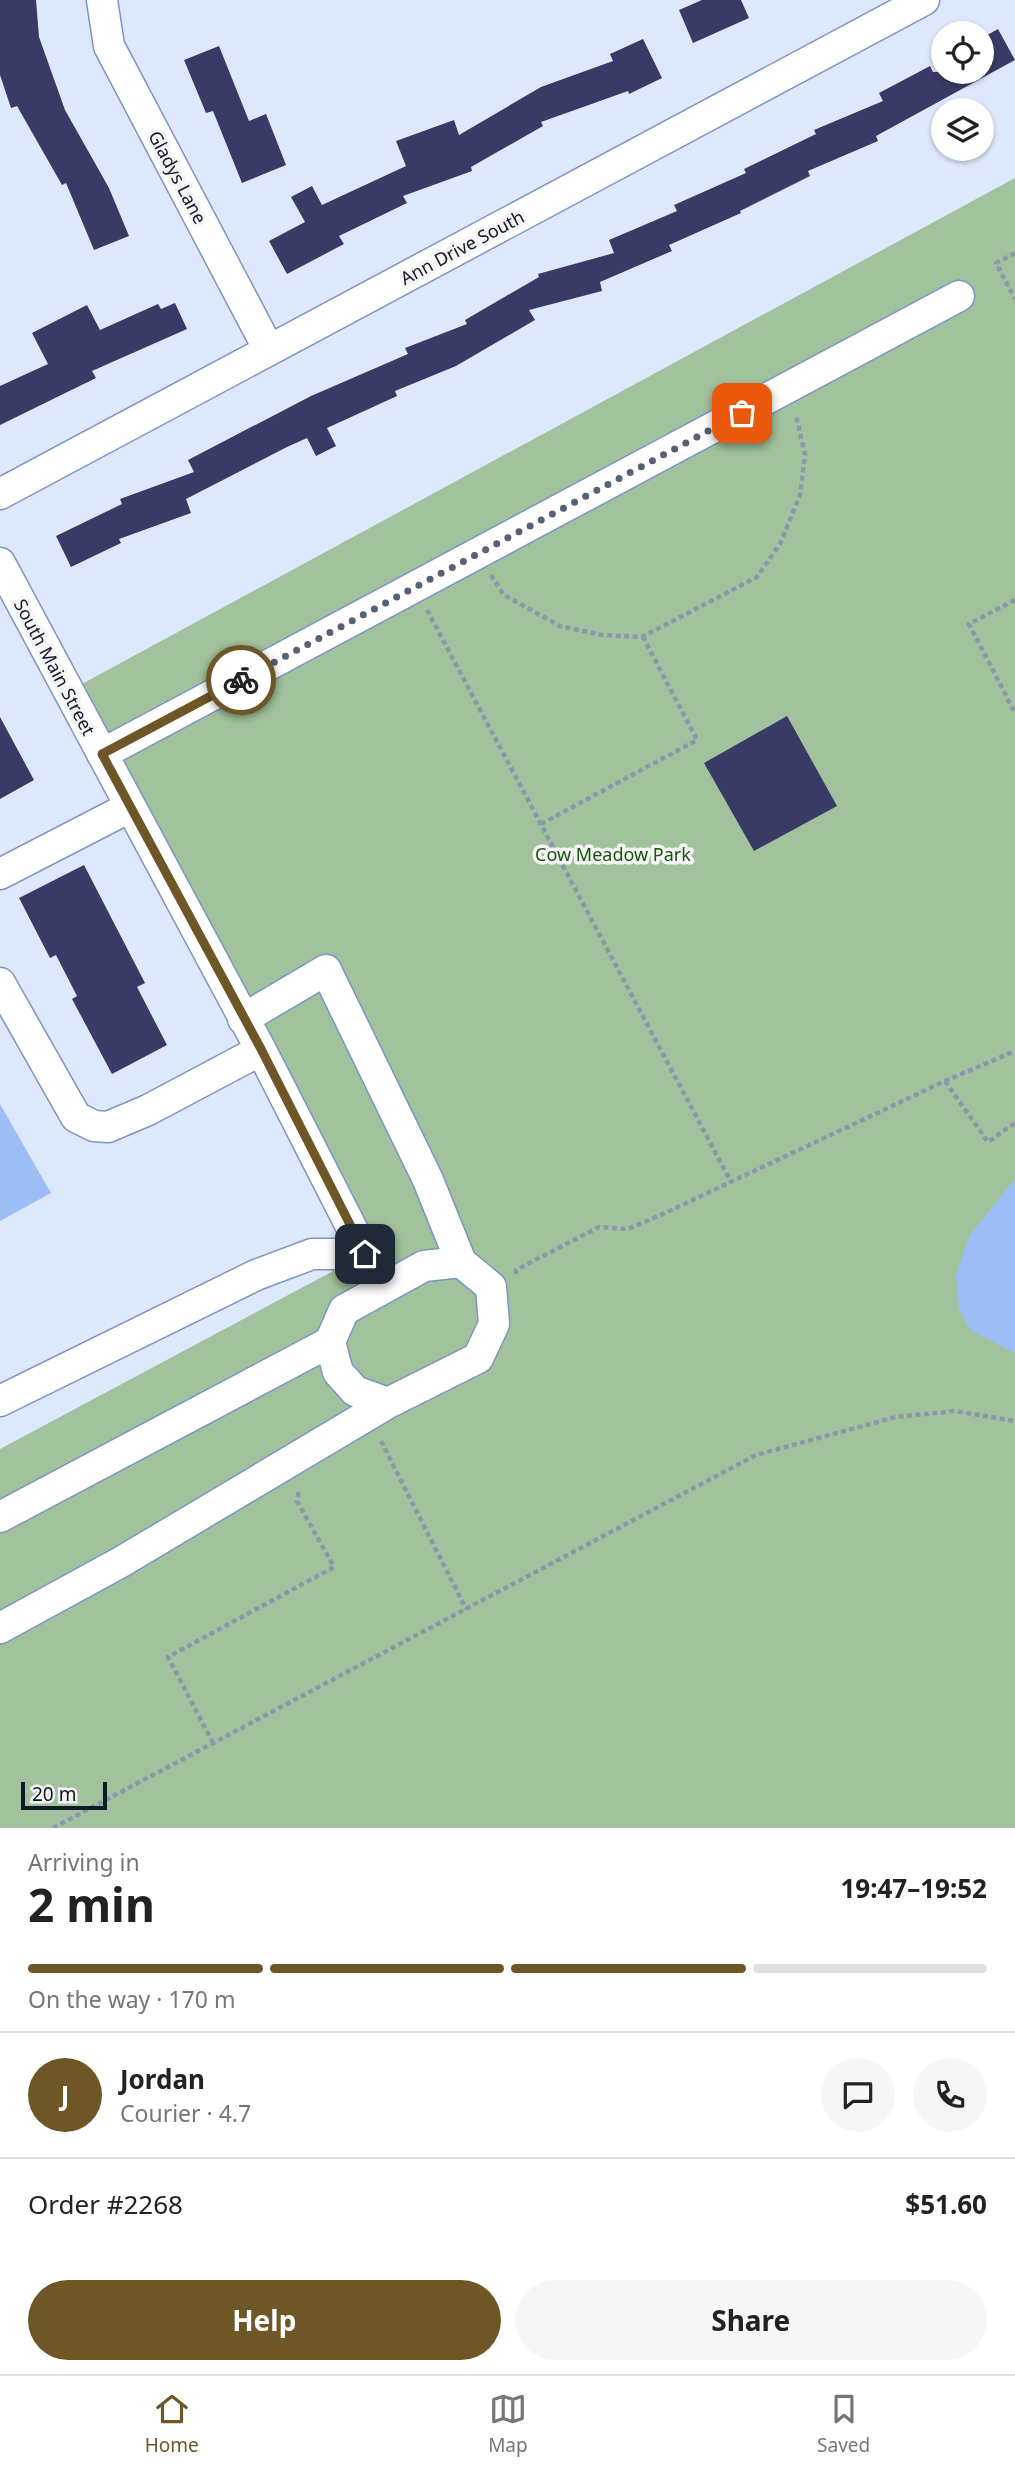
<!DOCTYPE html>
<html lang="en">
<head>
<meta charset="utf-8">
<style>
  :root { --surface:#fff; --page:#f6f6f6; --text:#222; --muted:#767676; --line:#e0e0e0; --accent:#6f5627 }
  body { margin:0; font-family:"Noto Sans",sans-serif; background:var(--page); color:var(--text); height:100vh; display:flex; flex-direction:column; font-size:26px; white-space:nowrap }
  * { box-sizing:border-box; margin:0 }
  p { font-size:23px; color:var(--muted) }
  .icon { flex:none; width:38px; height:38px; fill:none; stroke:currentColor; stroke-width:2; stroke-linecap:round; stroke-linejoin:round }
  .map { position:relative; height:1828px; overflow:hidden }
  .panel { display:flex; flex-direction:column; background:var(--surface); flex:1 }
  .panel>* { flex:none }
  .fabs { position:absolute; left:931px; top:21px; display:grid; gap:14px }
  .fabs a { display:grid; place-items:center; width:63px; height:63px; border-radius:50%; background:var(--surface); box-shadow:0 2px 5px #0004; font-size:35px }
  .scale { position:absolute; left:21px; bottom:18px; width:86px; box-sizing:border-box; padding-left:7px; border:4px solid #0f192a; border-top:0; font-size:19px; line-height:24px; white-space:nowrap; color:#0f192a; -webkit-text-stroke:5px #f5f5f5; paint-order:stroke }
  .pin { position:absolute; display:grid; place-items:center; width:60px; height:60px; color:#fff; margin:-30px; border-radius:14px; box-shadow:0 4px 10px #0006 }
  .courier { position:absolute; display:grid; place-items:center; width:70px; height:70px; margin:-35px; border:5px solid #6f5627; border-radius:50%; background:#fff; color:#222; box-shadow:0 2px 9px #0007 }
  .headline em { font-style:normal; font-weight:700 }
  .headline div { display:flex; flex-direction:column-reverse }
  .headline { display:flex; align-items:center; justify-content:space-between; height:119px; padding:0 28px }
  h1 { font-size:46px; font-weight:700; line-height:52px }
  .bar { display:grid; grid-template-columns:repeat(4,1fr); gap:10px 7px; align-content:center; height:84px; padding:0 28px }
  .bar i { height:9px; border-radius:5px; background:var(--line) }
  .bar .current { background:var(--accent) }
  .bar p { grid-column:span 4 }
  .line { display:flex; align-items:center; gap:18px; padding:0 28px; border-top:2px solid var(--line) }
  .line div { flex:1 }
  .round { display:grid; place-items:center; flex:none; width:74px; height:74px; border-radius:37px; background:var(--page) }
  .button { display:flex; gap:14px; margin-top:auto; padding:14px 28px }
  .button a { flex:1; height:80px; border-radius:42px; background:var(--accent); color:#fff; font-size:28px; font-weight:700; line-height:80px; text-align:center }
  .button a+a { background:var(--page); color:var(--text) }
  .dock { display:flex; justify-content:space-around; align-items:center; height:98px; border-top:2px solid var(--line); background:var(--surface); font-size:19px; color:var(--muted) }
  .dock a { display:grid; justify-items:center; gap:4px }
  .dock .current { color:var(--accent) }
  .map>svg:first-child { display:block }
</style>
</head>
<body>
<div class="map">
<svg width="1015" height="1828" viewBox="0 0 1015 1828">
  <rect width="100%" height="100%" fill="#dde8fc"/>
  <path fill="#a2c29d" d="M 1015,178 L 1015,1828 L 0,1828 L 0,1449 L 365,1254 L 69,691 Z"/>
  <path fill="#9cbdf6" d="M 0,1104 L 51,1193 L 0,1221 Z
    M 1015,1179 L 1015,1353 L 970,1330 L 959,1308 L 956,1274 L 970,1235 Z"/>
  <path fill="#393a66" d="M 0,0 L 36,0 L 39,37 L 65,110 L 109,188 L 129,236 L 94,250 L 66,183 L 62,185 L 17,106 L 11,108 L 0,75 Z
    M 702,0 L 741,0 L 749,18 L 693,43 L 679,10 Z
    M 998,29 L 1015,60 L 876,136 L 878,141 L 808,171 L 810,176 L 740,211 L 741,213 L 669,245 L 672,251 L 600,282 L 602,291 L 529,310 L 535,320 L 456,366 L 395,391 L 397,396 L 327,428 L 336,446 L 316,456 L 307,438 L 287,447 L 186,499 L 191,513 L 119,539 L 121,543 L 71,567 L 56,536 L 122,504 L 120,499 L 194,472 L 188,460 L 311,396 L 408,354 L 405,348 L 467,324 L 465,320 L 539,277 L 538,274 L 614,253 L 609,240 L 677,211 L 674,205 L 746,173 L 744,169 L 816,134 L 814,130 L 883,101 L 879,93 L 930,66 L 933,72 L 982,72 L 982,38 Z
    M 643,39 L 662,78 L 629,94 L 628,91 L 541,122 L 543,126 L 471,167 L 472,171 L 403,196 L 407,203 L 339,236 L 344,244 L 287,274 L 269,241 L 305,222 L 291,197 L 312,186 L 322,205 L 406,166 L 396,141 L 454,120 L 459,135 L 541,87 L 613,61 L 610,54 Z
    M 219,46 L 249,121 L 266,114 L 286,165 L 242,183 L 213,111 L 206,113 L 184,60 Z
    M 175,303 L 187,329 L 92,371 L 96,378 L 0,425 L 0,386 L 48,364 L 32,333 L 87,305 L 100,330 L 158,304 L 161,309 Z
    M 787,716 L 837,806 L 754,851 L 704,763 Z
    M 0,717 L 34,780 L 0,799 Z
    M 84,865 L 145,983 L 137,987 L 167,1045 L 112,1074 L 72,999 L 77,996 L 56,955 L 50,958 L 19,898 Z"/>
  <g fill="none" stroke-linecap="round" stroke-linejoin="round">
    <defs>
      <path id="minor" d="M 102,0 L 109,46 L 269,350
        M 0,494 L 924,0
        M 0,563 L 261,1050 L 365,1254 L 312,1254 L 256,1275 L 0,1401
        M 102,754 L 959,296
        M 0,874 L 130,807
        M 0,983 L 76,1117 L 94,1126 L 108,1127 L 148,1110 L 261,1050
        M 243,1019 L 326,970 L 428,1180 L 461,1262
        M 461,1262 L 491,1287 L 494,1324 L 478,1358 L 388,1403 L 355,1391 L 338,1372 L 330,1342 L 344,1310 L 424,1266 Z
        M 0,1517 L 330,1342
        M 0,1628 L 121,1562 L 388,1403"/>
    </defs>
    <use href="#minor" stroke="#7c96c4" stroke-width="33"/>
    <path stroke="#8d97aa" stroke-width="4.5" stroke-dasharray="5 3.5" stroke-linecap="butt" d="M 1015,253 L 996,263 L 1015,299
      M 491,575 L 504,595 L 560,626 L 602,635 L 642,637 L 757,577 L 780,544 L 800,495 L 805,455 L 796,415
      M 1015,600 L 969,624 L 1015,713
      M 427,610 L 731,1182
      M 541,824 L 697,740 L 643,637
      M 945,1081 L 988,1142 L 1015,1123
      M 516,1274 L 516,1270 L 599,1227 L 628,1229 L 665,1213 L 945,1081 L 1015,1051
      M 381,1441 L 466,1609
      M 213,1743 L 168,1657 L 334,1567 L 297,1501 L 299,1489
      M 53,1828 L 756,1455 L 896,1417 L 955,1411 L 1015,1421"/>
    <use href="#minor" stroke="#fff" stroke-width="30"/>
  </g>
  <g fill="none" stroke-linecap="round" stroke-linejoin="round">
    <path stroke="#576174" stroke-width="7" stroke-dasharray="0 12.6" d="M 241,680 L 742,413"/>
    <path stroke="#6f5627" stroke-width="9" d="M 241,680 L 102,754 L 261,1049 L 365,1254"/>
  </g>
  <g text-anchor="middle" dominant-baseline="central" stroke-width="7" stroke-linejoin="round" paint-order="stroke">
    <g font-size="18" fill="#0f192a" stroke="#f5f5f5">
      <text transform="translate(178 177) rotate(62)">Gladys Lane</text>
      <text transform="translate(462 247) rotate(-28)">Ann Drive South</text>
      <text transform="translate(55 667) rotate(62)">South Main Street</text>
    </g>
    <g font-size="18" fill="#15540c" stroke="#f5f5f5">
      <text x="613" y="854">Cow Meadow Park</text>
    </g>
  </g>
</svg>
<div class="fabs">
<a><svg class="icon" aria-label="locate" viewBox="0 0 24 24"><circle cx="12" cy="12" r="6"/><path d="M12 2v4M12 18v4M2 12h4M18 12h4"/></svg></a>
<a><svg class="icon" aria-label="layers" viewBox="0 0 24 24"><path d="M12 4l9 5-9 5-9-5zM3 14l9 5 9-5"/></svg></a>
</div>
<div class="scale">20 m</div>
<div class="pin" style="left:742px;top:413px;background:#ea580c"><svg class="icon" aria-label="bag" viewBox="0 0 24 24"><path d="M5 8h14l-1 12H6zM9 8a3 3 0 0 1 6 0"/></svg></div>
<div class="pin" style="left:365px;top:1254px;background:#1f2937"><svg class="icon" aria-label="home" viewBox="0 0 24 24"><path d="M3 11l9-7 9 7M6 9v11h12V9"/></svg></div>
<div class="courier" style="left:241px;top:680px"><svg class="icon" aria-label="bike" viewBox="0 0 24 24"><circle cx="6" cy="16" r="4"/><circle cx="18" cy="16" r="4"/><path d="M6 16l4-8h5l3 8M10 8l3 8H6M13 5h3"/></svg></div>
</div>
<section class="panel">
<div class="headline"><div><h1>2 min</h1><p>Arriving in</p></div><em>19:47–19:52</em></div>
<div class="bar"><i class="current"></i><i class="current"></i><i class="current"></i><i></i><p>On the way · 170 m</p></div>
<div class="line" style="height:126px"><b class="round" style="background:var(--accent);color:#fff">J</b><div><b>Jordan</b><p>Courier · 4.7</p></div><a class="round"><svg class="icon" aria-label="chat" viewBox="0 0 24 24"><path d="M4 5h16v11H9l-5 4z"/></svg></a><a class="round"><svg class="icon" aria-label="phone" viewBox="0 0 24 24"><path d="M5 4h4l2 5-3 2q2 4 5 5l2-3 5 2v4C11 20 4 13 5 4z"/></svg></a></div>
<div class="line" style="height:91px"><div>Order #2268</div><b>$51.60</b></div>
<div class="button"><a>Help</a><a>Share</a></div>
</section>
<nav class="dock">
<a class="current"><svg class="icon" aria-label="home" viewBox="0 0 24 24"><path d="M3 11l9-7 9 7M6 9v11h12V9"/></svg>Home</a>
<a><svg class="icon" aria-label="map" viewBox="0 0 24 24"><path d="M3 6l6-2 6 2 6-2v14l-6 2-6-2-6 2zM9 4v14M15 6v14"/></svg>Map</a>
<a><svg class="icon" aria-label="saved" viewBox="0 0 24 24"><path d="M7 4h10v16l-5-4-5 4z"/></svg>Saved</a>
</nav>
</body>
</html>
